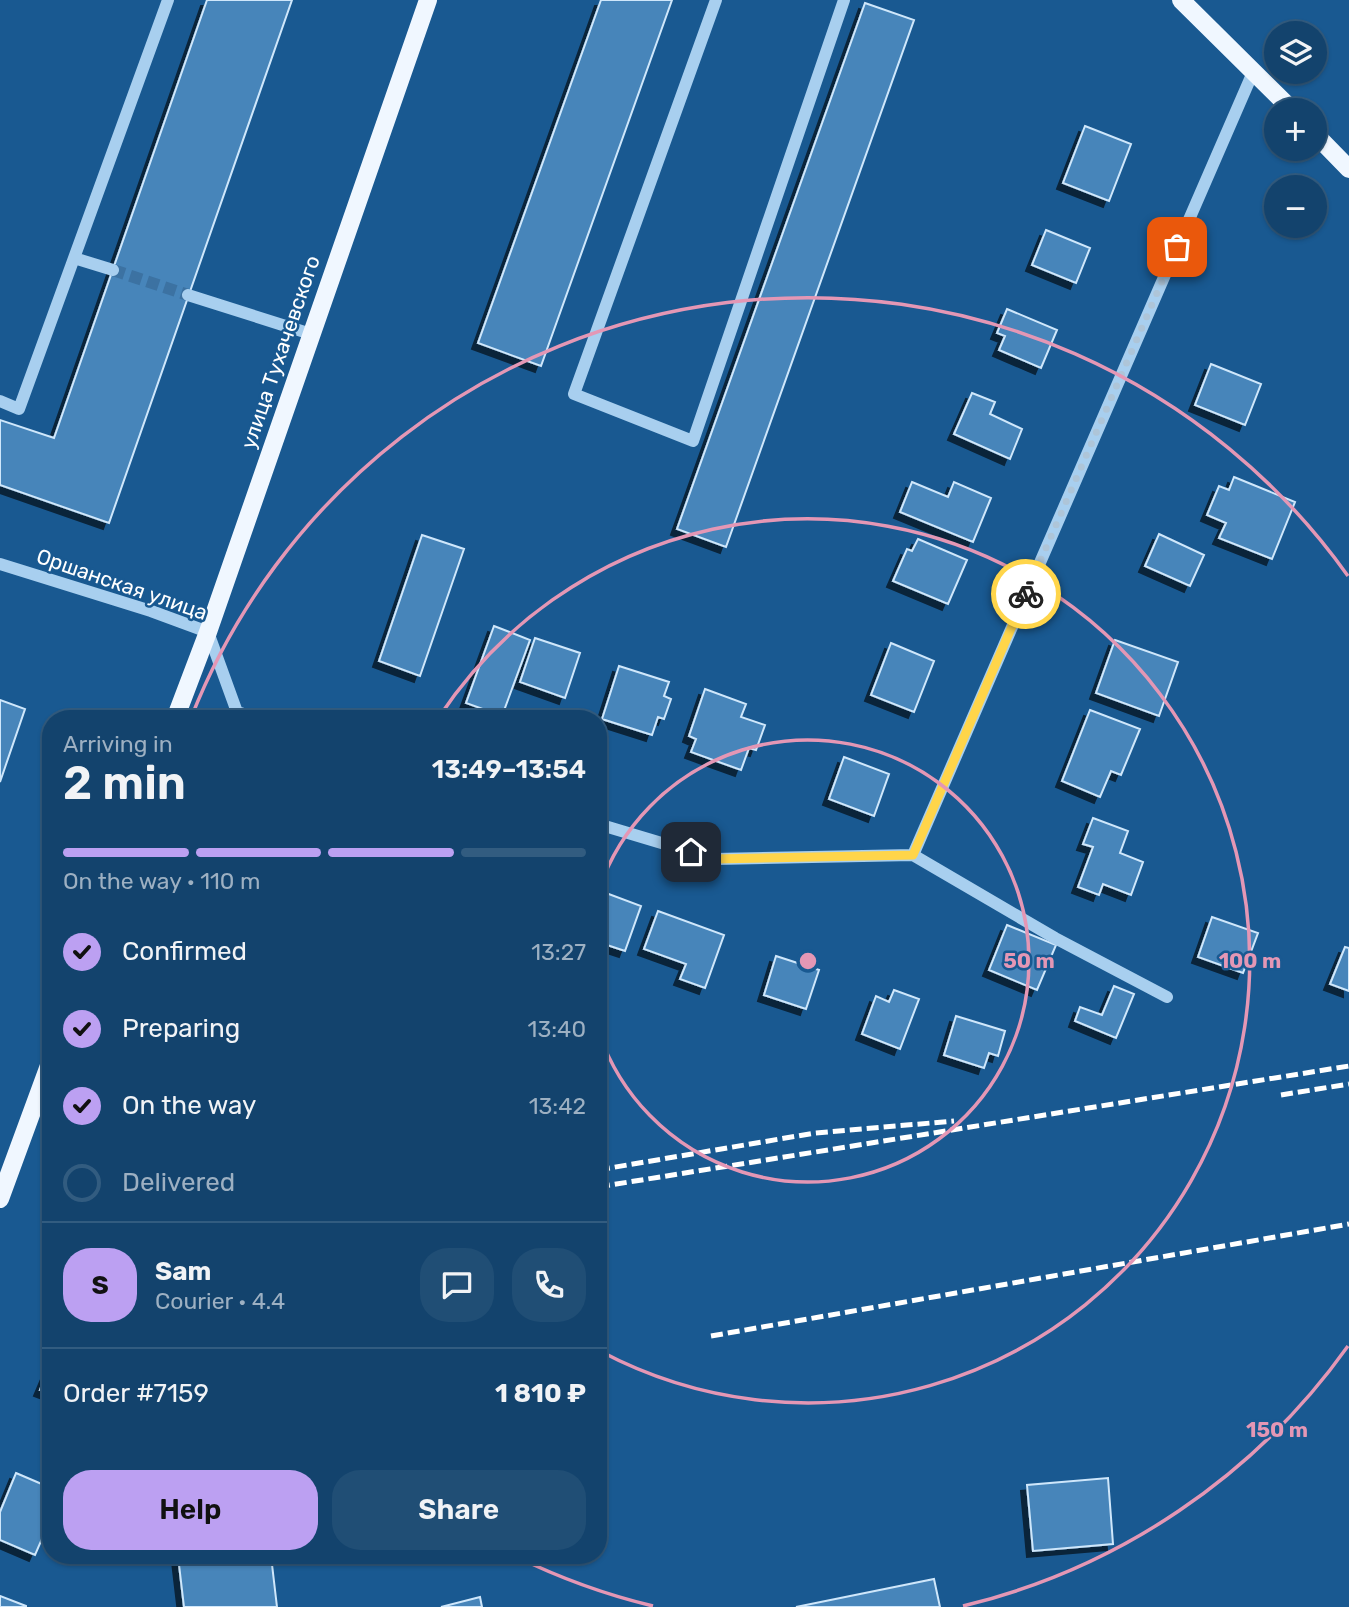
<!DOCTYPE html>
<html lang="en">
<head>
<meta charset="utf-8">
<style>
  :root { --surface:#13436d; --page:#204e75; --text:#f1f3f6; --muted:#9db0c2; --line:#325c80; --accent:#bca0f2 }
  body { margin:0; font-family:Rubik,sans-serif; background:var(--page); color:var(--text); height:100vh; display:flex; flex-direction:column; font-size:26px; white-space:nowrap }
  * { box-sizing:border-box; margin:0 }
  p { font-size:23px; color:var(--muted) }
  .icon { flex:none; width:38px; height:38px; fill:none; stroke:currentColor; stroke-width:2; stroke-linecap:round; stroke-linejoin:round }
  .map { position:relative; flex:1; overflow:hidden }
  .drawer { position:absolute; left:42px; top:710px; width:565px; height:854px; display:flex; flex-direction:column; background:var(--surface); border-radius:28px; box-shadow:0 2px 5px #0004,0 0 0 2px var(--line) }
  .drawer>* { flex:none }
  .buttons { position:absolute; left:1264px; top:21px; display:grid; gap:14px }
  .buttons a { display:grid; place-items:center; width:63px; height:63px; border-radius:50%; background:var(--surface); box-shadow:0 2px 5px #0004,0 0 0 2px var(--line); font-size:35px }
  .pin { position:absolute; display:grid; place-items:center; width:60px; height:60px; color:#fff; margin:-30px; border-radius:14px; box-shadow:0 4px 10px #0006 }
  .courier { position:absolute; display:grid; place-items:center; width:70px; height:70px; margin:-35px; border:5px solid #ffd54a; border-radius:50%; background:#fff; color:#222; box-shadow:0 2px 9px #0007 }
  .summary em { font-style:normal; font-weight:600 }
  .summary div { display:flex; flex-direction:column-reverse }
  .summary { display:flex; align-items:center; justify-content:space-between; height:119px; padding:0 21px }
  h1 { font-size:46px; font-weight:600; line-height:52px }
  .bar { display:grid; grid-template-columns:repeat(4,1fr); gap:10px 7px; align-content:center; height:84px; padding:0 21px }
  .bar i { height:9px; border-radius:5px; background:var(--line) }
  .bar .current { background:var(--accent) }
  .bar p { grid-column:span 4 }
  .line { display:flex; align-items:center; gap:18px; padding:0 21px; border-top:2px solid var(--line) }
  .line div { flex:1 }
  .round { display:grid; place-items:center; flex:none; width:74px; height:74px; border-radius:28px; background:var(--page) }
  ol { padding:0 21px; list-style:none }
  li { display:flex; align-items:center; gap:21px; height:77px }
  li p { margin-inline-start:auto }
  li .icon { padding:7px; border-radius:50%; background:var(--accent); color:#111; stroke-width:4 }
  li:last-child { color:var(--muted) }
  li i { width:38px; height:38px; border:4px solid var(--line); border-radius:50% }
  .primary-button { display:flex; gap:14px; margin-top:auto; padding:14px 21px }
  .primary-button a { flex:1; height:80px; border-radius:28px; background:var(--accent); color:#111; font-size:28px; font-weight:600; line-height:80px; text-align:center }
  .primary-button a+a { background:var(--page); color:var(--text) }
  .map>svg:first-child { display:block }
</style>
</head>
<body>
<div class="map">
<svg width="1349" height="1607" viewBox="0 0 1349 1607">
  <defs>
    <filter id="shadow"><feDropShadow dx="-6" dy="6" stdDeviation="0" flood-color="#0009"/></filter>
  </defs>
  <rect width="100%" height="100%" fill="#195991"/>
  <path fill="#4685ba" stroke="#cfe7fb" stroke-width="2" filter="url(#shadow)" d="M 207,0 L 292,0 L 109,523 L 0,485 L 0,420 L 54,438 Z
    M 601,0 L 672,0 L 541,366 L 478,343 Z
    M 865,3 L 914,20 L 726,547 L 677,529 Z
    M 1085,126 L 1131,144 L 1109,201 L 1063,183 Z
    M 1046,230 L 1090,248 L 1076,283 L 1032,265 Z
    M 1007,309 L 1057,330 L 1041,368 L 999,350 L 1005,336 L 997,333 Z
    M 1211,364 L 1261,384 L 1245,425 L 1195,405 Z
    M 972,393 L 995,402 L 990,414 L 1022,429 L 1010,459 L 954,434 Z
    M 1234,477 L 1295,502 L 1272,559 L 1219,538 L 1226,523 L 1207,515 L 1219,486 L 1229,490 Z
    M 912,482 L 948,497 L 954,482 L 991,498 L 973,542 L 900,512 Z
    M 1159,534 L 1204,555 L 1190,586 L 1145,566 Z
    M 422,535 L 464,549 L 420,676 L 379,661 Z
    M 918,539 L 967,560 L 948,604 L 893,581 L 907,549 L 912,551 Z
    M 494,626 L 530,640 L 502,716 L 466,703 Z
    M 535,638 L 580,653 L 565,698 L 520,682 Z
    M 1115,640 L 1178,662 L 1159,716 L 1096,693 Z
    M 891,643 L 934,661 L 914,712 L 871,695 Z
    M 619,666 L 669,682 L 664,696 L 671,699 L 664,719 L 658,717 L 652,735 L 602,719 Z
    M 705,689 L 746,704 L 741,717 L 765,725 L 756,750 L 749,748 L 741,770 L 691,752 L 696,739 L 689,736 Z
    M 0,700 L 25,709 L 0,782 Z
    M 1090,710 L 1140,729 L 1121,775 L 1111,771 L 1100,797 L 1062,781 Z
    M 844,757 L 889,774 L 874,816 L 829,799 Z
    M 1093,818 L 1128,831 L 1120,853 L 1143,862 L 1131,895 L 1103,884 L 1099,895 L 1078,887 L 1093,847 L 1083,844 Z
    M 598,890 L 641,906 L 625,951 L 598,942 Z
    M 658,911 L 724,935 L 705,988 L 680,979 L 686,964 L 644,949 Z
    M 1212,917 L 1258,933 L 1243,973 L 1198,957 Z
    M 1007,925 L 1056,945 L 1037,990 L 989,970 Z
    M 1345,947 L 1349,948 L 1349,991 L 1330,984 Z
    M 776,956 L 819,970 L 806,1009 L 764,995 Z
    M 1114,986 L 1134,994 L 1116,1038 L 1075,1021 L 1080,1007 L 1102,1015 Z
    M 894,990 L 919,999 L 900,1049 L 862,1034 L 876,996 L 889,1002 Z
    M 956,1016 L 1005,1031 L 998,1056 L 989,1053 L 984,1068 L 944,1055 Z
    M 51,1364 L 51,1394 L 40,1390 Z
    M 16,1473 L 51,1488 L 51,1518 L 35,1555 L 0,1540 L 0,1512 Z
    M 1108,1478 L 1113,1544 L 1033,1551 L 1027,1485 Z
    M 178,1556 L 271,1556 L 277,1607 L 184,1607 Z
    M 934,1579 L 940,1607 L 796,1607 Z
    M 0,1596 L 26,1606 L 26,1607 L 0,1607 Z
    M 480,1597 L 482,1607 L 441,1607 Z"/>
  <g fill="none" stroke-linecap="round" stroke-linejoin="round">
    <path stroke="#3c72a2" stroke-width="12" stroke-dasharray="12 6" stroke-linecap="butt" d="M 113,270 L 188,295"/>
    <path stroke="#a8cfef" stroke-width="12" d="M 716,0 L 574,394 L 693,441 L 844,0
      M 74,258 L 113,270
      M 188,295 L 311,334
      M 0,401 L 19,409 L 168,0
      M 0,564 L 151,611 L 208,632 L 237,712 L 260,719
      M 598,824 L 715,859 L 913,855
      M 913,855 L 1254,70
      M 913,855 L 1055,938 L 1167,997"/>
    <path stroke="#f0f7ff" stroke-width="18" d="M 1181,0 L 1292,110
      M 1314,133 L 1349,169
      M 175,719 L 208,632 L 428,0
      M 0,1199 L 51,1060"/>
    <path stroke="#fff" stroke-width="5" stroke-dasharray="12 5" stroke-linecap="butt" d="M 1281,1095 L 1349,1084
      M 598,1170 L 815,1133 L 954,1121
      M 598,1187 L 1349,1066
      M 711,1336 L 1349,1224"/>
  </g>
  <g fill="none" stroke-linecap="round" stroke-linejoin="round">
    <path stroke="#aec5d8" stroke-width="7" stroke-dasharray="0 12.6" d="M 1026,594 L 1177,247"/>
    <path stroke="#ffd54a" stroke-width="9" d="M 691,852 L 715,859 L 913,855 L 1026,594"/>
  </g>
  <g fill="none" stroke="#e497b5" stroke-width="3.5">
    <path d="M599 889A221 221 0 1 1 599 1033"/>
    <path d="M439 717A442 442 0 1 1 600 1351"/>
    <path d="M1348 1346A663 663 0 0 1 963 1606M653 1606A663 663 0 0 1 517 1557M191 718A663 663 0 0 1 1348 576"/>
  </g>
  <g text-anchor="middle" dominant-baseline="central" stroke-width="5" stroke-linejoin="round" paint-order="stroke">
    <g font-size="21" fill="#fff" stroke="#195991">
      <text transform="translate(280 352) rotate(-71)">улица Тухачевского</text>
      <text transform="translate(122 584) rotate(19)">Оршанская улица</text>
    </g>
  </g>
  <circle cx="808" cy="961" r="10" fill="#e497b5" stroke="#195991" stroke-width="3.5"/>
  <g font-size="21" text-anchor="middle" font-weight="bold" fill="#e497b5" stroke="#195991" stroke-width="5" stroke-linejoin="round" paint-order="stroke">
    <text x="1029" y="968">50 m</text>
    <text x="1250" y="968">100 m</text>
    <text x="1277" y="1437">150 m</text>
  </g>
</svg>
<div class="buttons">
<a><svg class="icon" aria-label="layers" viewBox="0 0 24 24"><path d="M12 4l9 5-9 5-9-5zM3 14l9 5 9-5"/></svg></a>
<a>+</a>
<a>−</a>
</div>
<div class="pin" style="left:1177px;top:247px;background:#ea580c"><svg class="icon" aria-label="bag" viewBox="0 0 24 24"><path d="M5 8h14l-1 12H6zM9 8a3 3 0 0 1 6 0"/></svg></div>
<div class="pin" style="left:691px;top:852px;background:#1f2937"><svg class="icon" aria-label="home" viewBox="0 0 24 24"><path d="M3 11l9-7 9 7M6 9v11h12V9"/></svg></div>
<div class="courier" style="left:1026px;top:594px"><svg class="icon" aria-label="bike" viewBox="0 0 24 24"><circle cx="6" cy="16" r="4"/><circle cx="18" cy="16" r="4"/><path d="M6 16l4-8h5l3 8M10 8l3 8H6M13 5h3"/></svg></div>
<section class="drawer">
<div class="summary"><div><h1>2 min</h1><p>Arriving in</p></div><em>13:49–13:54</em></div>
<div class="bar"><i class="current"></i><i class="current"></i><i class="current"></i><i></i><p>On the way · 110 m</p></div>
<ol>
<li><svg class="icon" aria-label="check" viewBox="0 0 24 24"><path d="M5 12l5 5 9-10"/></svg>Confirmed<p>13:27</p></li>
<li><svg class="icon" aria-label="check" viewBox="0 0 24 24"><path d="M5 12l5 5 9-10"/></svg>Preparing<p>13:40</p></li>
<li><svg class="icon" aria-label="check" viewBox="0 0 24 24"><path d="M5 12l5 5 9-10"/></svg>On the way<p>13:42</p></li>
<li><i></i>Delivered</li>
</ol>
<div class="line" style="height:126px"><b class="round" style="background:var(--accent);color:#111">S</b><div><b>Sam</b><p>Courier · 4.4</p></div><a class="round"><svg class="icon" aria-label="chat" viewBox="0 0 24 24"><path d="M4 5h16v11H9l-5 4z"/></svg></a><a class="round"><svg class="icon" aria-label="phone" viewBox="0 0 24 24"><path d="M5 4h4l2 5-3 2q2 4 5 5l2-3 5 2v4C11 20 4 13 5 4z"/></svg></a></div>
<div class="line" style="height:91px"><div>Order #7159</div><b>1 810 ₽</b></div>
<div class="primary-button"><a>Help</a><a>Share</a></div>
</section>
</div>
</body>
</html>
